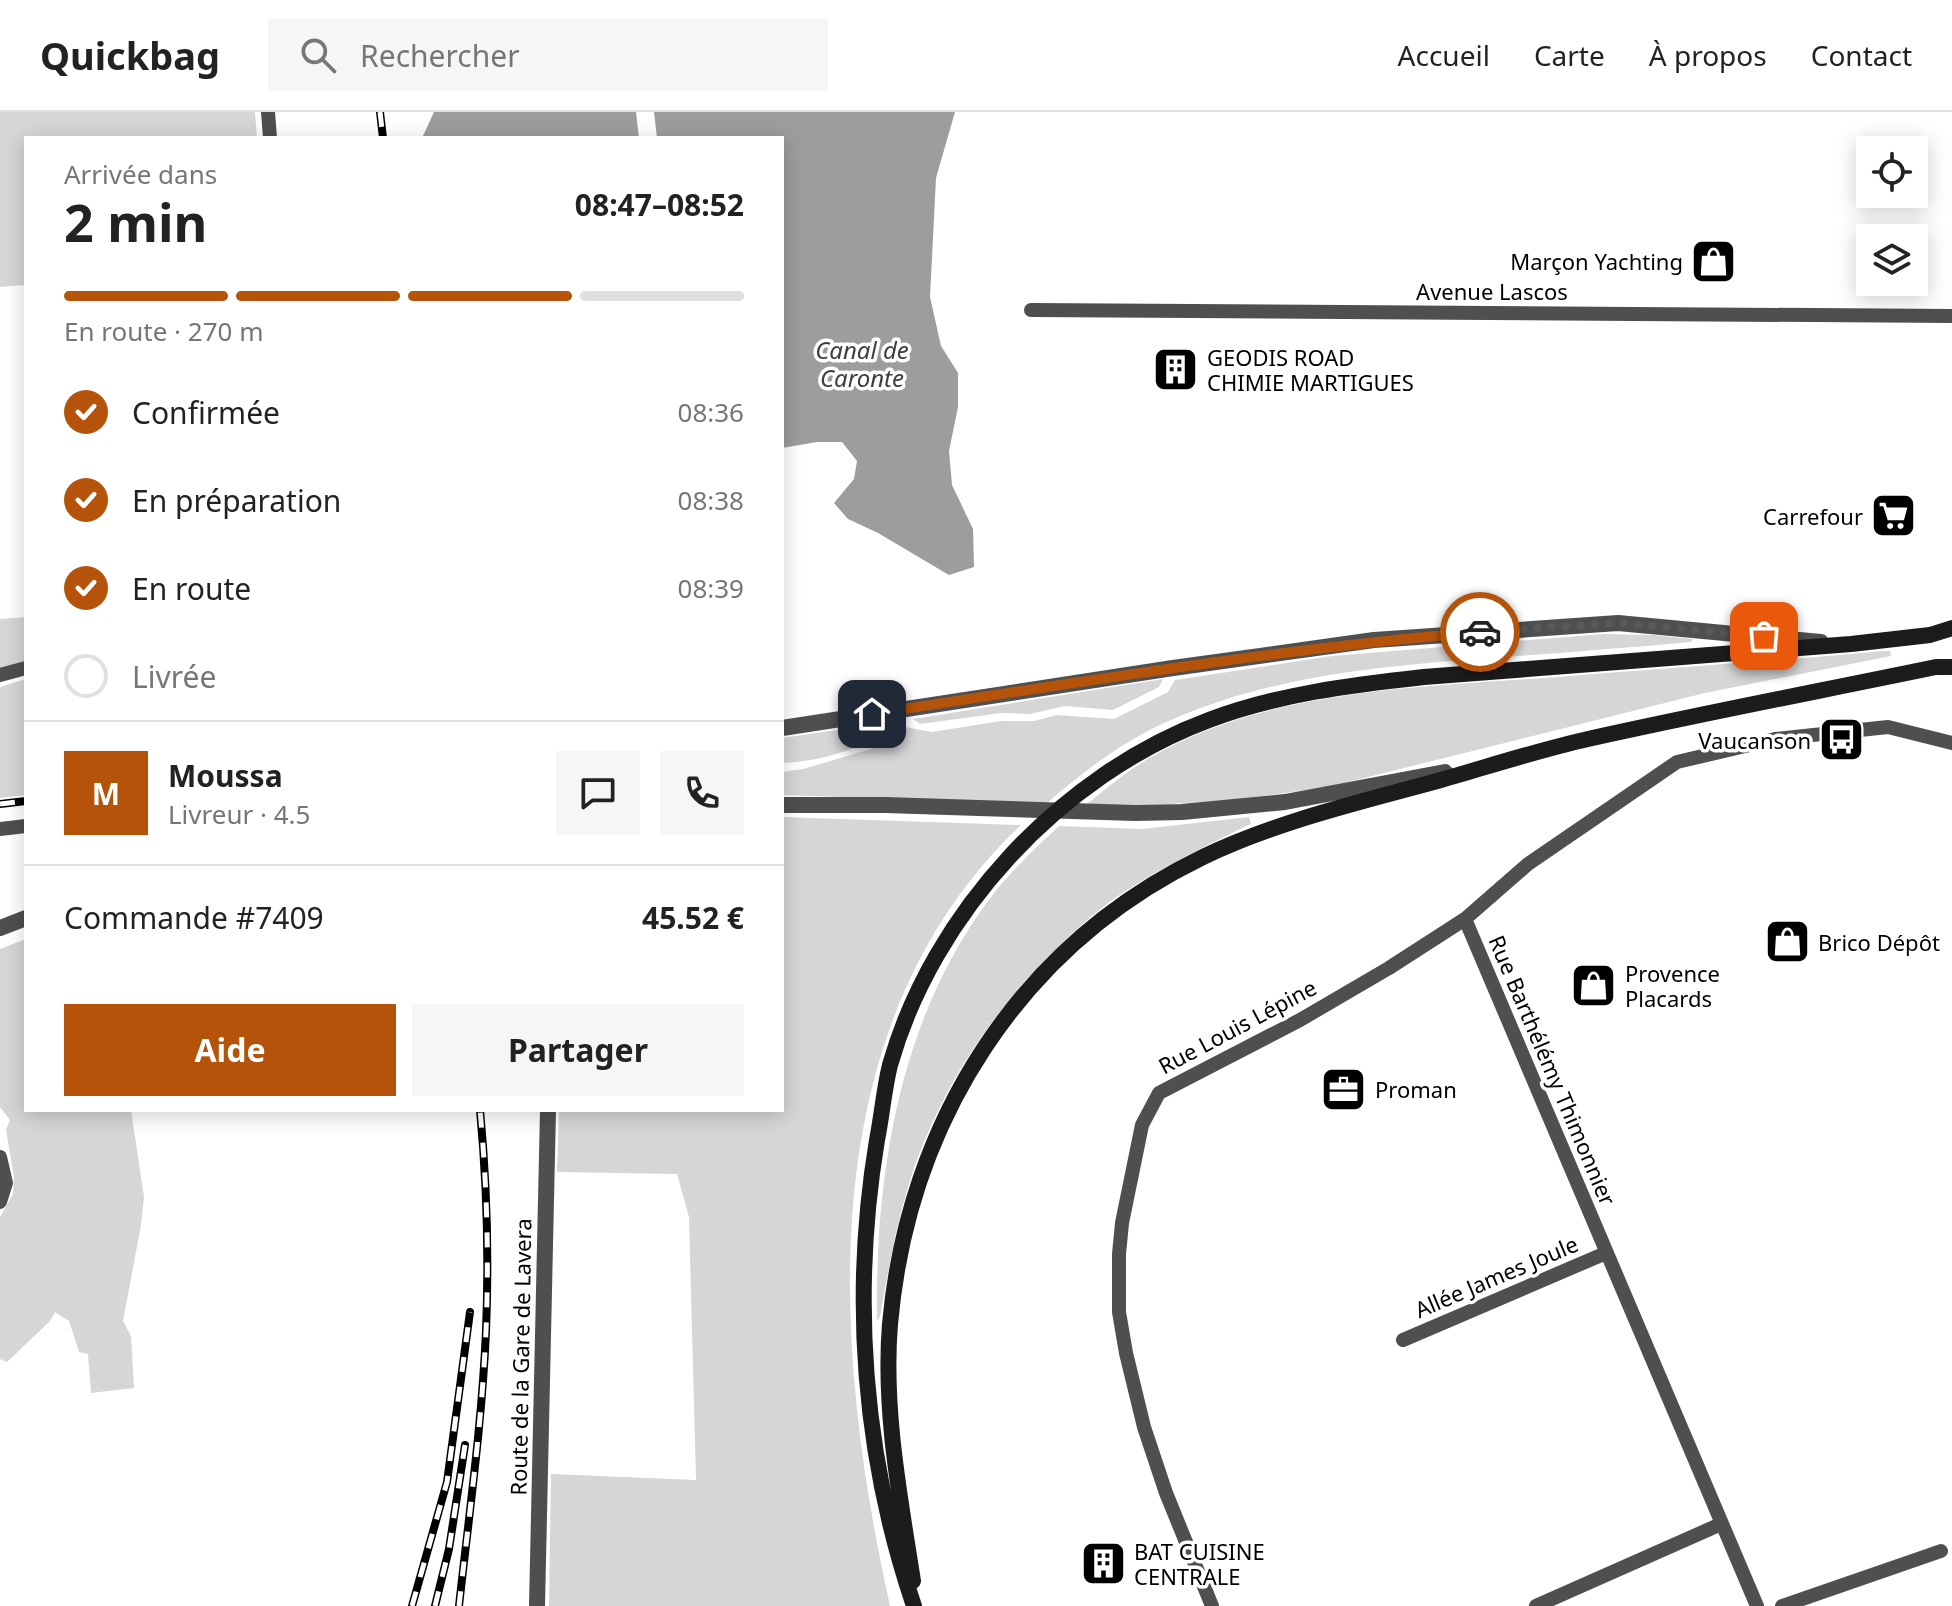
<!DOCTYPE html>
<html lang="fr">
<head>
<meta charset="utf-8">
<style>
  :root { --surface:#fff; --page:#f6f6f6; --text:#222; --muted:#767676; --line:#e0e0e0; --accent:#b45309 }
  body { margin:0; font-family:"Noto Sans",sans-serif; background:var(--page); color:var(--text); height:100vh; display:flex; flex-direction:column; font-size:30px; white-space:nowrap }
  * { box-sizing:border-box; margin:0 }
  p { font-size:26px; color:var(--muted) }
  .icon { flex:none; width:44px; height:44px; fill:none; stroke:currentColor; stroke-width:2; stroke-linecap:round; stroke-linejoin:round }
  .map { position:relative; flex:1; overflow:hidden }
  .drawer { position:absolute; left:24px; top:24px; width:760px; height:976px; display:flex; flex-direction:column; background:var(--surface); border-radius:0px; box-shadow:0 4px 20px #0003 }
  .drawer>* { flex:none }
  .buttons { position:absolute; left:1856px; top:24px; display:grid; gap:16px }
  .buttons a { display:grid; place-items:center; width:72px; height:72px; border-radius:0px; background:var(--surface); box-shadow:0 4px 20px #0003; font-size:40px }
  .pin { position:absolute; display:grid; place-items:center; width:68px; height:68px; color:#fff; margin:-34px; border-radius:16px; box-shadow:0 4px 12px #0006 }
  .courier { position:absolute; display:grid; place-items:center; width:80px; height:80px; margin:-40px; border:6px solid #b45309; border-radius:50%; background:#fff; color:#222; box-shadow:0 2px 10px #0007 }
  .headline em { font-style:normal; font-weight:700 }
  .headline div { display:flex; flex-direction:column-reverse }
  .headline { display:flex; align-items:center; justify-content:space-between; height:136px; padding:0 40px }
  h1 { font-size:52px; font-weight:700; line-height:60px }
  .bar { display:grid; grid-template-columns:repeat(4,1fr); gap:12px 8px; align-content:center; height:96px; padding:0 40px }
  .bar i { height:10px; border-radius:6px; background:var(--line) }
  .bar .current { background:var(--accent) }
  .bar p { grid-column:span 4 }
  .line { display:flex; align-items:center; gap:20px; padding:0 40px; border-top:2px solid var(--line) }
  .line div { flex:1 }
  .round { display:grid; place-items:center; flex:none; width:84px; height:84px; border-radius:0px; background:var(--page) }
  ol { padding:0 40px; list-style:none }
  li { display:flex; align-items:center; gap:24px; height:88px }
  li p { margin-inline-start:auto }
  li .icon { padding:8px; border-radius:50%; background:var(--accent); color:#fff; stroke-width:4 }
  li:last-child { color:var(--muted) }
  li i { width:44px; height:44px; border:4px solid var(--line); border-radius:50% }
  .button { display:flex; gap:16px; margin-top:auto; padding:16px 40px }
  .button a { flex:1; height:92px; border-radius:0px; background:var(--accent); color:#fff; font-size:32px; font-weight:700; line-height:92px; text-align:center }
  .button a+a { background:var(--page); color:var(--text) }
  header { display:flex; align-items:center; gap:48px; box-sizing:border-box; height:112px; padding:0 40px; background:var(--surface); border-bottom:2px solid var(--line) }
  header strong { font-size:38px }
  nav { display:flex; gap:44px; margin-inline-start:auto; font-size:28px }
  .search { width:560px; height:72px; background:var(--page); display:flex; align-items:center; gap:20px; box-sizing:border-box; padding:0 28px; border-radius:0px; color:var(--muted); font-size:30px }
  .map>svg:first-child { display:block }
</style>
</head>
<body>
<header>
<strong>Quickbag</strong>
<div class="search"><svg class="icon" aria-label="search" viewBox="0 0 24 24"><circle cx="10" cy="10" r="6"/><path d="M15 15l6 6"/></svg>Rechercher</div>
<nav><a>Accueil</a><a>Carte</a><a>À propos</a><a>Contact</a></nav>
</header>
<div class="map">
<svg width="1952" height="1494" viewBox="0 0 1952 1494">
  <rect width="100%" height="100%" fill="#fff"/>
  <path fill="#d6d6d6" d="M 0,0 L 255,0 L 257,26 L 26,26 L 26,173 L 0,175 Z
    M 26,505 L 26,549 L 0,557 L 0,507 Z
    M 1603,522 L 1654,523 L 1693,527 L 1691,530 C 1625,536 1558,541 1492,546 C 1383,554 1273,563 1171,608 C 1124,628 1084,659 1046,692 L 782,683 L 782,660 L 803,657 L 871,637 L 905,615 L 932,620 L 1001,609 L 1034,609 L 1057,603 L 1114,607 L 1168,580 L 1175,568 L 1332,544 Z
    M 1884,539 L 1890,539 L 1891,544 L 1705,581 L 1332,674 C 1251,687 1170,696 1087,692 C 1107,676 1128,658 1151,645 C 1272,576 1422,575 1557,565 C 1666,556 1775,549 1884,539 Z
    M 26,567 L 26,683 L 0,686 L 0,575 Z
    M 1163,567 L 1159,575 L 1113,598 L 1065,594 L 1030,602 L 1001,601 L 920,612 L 913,607 Z
    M 899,609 C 889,614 883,622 874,627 C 847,641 812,650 782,651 L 782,626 Z
    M 782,705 L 1021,713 C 809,914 832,1232 890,1494 L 549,1494 L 551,1362 L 696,1368 L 689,1105 L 677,1062 L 557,1060 L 559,998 L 782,998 Z
    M 1249,705 L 1251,712 C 1203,735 1145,763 1103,795 C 1013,867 942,964 908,1075 C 895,1117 888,1161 880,1205 L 877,1209 C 875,1062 899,909 988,789 C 1009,761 1034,737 1059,714 L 1142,717 Z
    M 26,827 L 26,998 L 131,998 L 144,1085 L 141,1113 L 123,1209 L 131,1224 L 134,1276 L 91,1281 L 88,1242 L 79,1240 L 69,1209 L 55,1200 L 50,1209 L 7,1250 L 0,1247 L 0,1105 L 13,1082 L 14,1065 L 6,1018 L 10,1008 L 0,995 L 0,837 Z"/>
  <path fill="#9d9d9d" d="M 434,0 L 636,0 L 639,26 L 422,26 Z
    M 654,0 L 955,0 L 936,66 L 930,185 L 941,234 L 958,261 L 958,295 L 949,339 L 952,373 L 973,417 L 974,455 L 949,463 L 878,421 L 848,407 L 834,391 L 854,367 L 857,349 L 842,330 L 817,330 L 782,336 L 782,26 L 657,26 Z"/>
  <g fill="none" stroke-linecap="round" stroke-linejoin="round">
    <path stroke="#4f4f4f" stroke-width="14" d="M 268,0 L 270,26
      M 1031,198 L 1952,204
      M 0,563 L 26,556
      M 0,717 L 26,714
      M 1465,807 L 1757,1494
      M 0,1045 L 6,1071 L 0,1090
      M 1403,1228 L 1606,1141
      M 1212,1494 L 1166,1381 L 1144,1315 L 1126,1241 L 1119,1200 L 1119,1142 L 1122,1111 L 1142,1013 L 1159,981 L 1300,908 L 1389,856 L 1465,807 L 1528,752 L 1677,650 L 1775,627 L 1888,615 L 1952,631
      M 1536,1494 L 1721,1412
      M 1782,1494 L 1941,1439"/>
    <path stroke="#4f4f4f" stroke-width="16" d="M 782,616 L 1173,556 L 1374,528 L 1618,511 L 1821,530
      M 782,693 L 885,693 L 1135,701 L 1182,700 L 1285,690 L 1445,660
      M 0,816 L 26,806
      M 537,1494 L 548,998"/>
    <path stroke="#1c1c1c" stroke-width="16" d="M 913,1469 C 900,1385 883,1298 890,1212 C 908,1010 1019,834 1203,745 C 1278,709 1361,690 1441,668 C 1490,654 1539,638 1588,627 C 1704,601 1820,579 1936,555 L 1952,555
      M 914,1494 C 863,1344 851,1184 877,1028 C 882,1003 884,977 890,953 C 933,801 1061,663 1209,608 C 1278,582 1351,573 1424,565 L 1851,532 L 1930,523 L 1952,516"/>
    <defs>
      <path id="rail" d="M 380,0 L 383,26
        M 0,692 L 26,689
        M 412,1494 L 447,1370 L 470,1200
        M 435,1494 L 449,1437 L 465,1333
        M 459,1494 C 469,1403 482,1311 486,1219 C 489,1145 487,1072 480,998"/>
    </defs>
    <use href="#rail" stroke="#000" stroke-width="8"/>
    <use href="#rail" stroke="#fff" stroke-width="5" stroke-dasharray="15" stroke-linecap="butt"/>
  </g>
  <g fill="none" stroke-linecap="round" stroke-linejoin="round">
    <path stroke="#595959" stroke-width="8" stroke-dasharray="0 14.4" d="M 1480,520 L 1618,511 L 1764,524"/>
    <path stroke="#b45309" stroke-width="10" d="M 872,602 C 1074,571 1276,537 1480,520"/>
  </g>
  <defs>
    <symbol id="shop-square" viewBox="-11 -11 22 22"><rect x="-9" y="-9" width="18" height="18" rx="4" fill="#000" stroke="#fff"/><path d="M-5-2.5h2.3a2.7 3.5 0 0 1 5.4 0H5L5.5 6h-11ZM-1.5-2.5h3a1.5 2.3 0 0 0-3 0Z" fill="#fff"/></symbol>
    <symbol id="building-square" viewBox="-11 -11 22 22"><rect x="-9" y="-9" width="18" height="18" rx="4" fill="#000" stroke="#fff"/><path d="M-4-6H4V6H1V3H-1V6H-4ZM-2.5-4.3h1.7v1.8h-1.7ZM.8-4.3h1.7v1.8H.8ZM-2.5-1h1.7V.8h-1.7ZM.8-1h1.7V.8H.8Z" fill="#fff"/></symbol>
    <symbol id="supermarket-square" viewBox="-11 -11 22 22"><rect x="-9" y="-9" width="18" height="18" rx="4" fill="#000" stroke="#fff"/><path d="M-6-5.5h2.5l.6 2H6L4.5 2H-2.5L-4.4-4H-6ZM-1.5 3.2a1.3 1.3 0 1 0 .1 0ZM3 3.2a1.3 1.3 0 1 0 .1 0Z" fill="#fff"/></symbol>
    <symbol id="bus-square" viewBox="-11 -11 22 22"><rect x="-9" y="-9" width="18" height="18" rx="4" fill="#000" stroke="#fff"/><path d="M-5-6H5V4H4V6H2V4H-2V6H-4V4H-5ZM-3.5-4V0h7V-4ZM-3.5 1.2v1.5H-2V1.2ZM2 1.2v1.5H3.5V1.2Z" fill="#fff"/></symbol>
    <symbol id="office-square" viewBox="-11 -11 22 22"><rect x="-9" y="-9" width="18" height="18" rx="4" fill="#000" stroke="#fff"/><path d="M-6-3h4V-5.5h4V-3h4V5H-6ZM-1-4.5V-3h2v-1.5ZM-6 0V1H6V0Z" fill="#fff"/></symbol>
  </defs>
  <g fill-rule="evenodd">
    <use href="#shop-square" x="1688" y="124" width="51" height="51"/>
    <use href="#building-square" x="1150" y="232" width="51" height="51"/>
    <use href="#supermarket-square" x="1868" y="378" width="51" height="51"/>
    <use href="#bus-square" x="1816" y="602" width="51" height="51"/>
    <use href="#shop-square" x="1762" y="804" width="51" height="51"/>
    <use href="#shop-square" x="1568" y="848" width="51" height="51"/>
    <use href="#office-square" x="1318" y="952" width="51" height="51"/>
    <use href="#building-square" x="1078" y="1426" width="51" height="51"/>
  </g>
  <g text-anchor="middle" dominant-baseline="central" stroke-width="7" stroke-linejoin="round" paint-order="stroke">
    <g font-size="22" fill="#000" stroke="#fff" text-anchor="start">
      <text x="1683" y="149" text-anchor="end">Marçon Yachting</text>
      <text x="1207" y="245">GEODIS ROAD<tspan x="1207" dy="25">CHIMIE MARTIGUES</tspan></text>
      <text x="1863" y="404" text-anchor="end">Carrefour</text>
      <text x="1811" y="628" text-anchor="end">Vaucanson</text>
      <text x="1818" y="830">Brico Dépôt</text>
      <text x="1625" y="861">Provence<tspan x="1625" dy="25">Placards</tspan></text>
      <text x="1375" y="977">Proman</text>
      <text x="1134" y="1439">BAT CUISINE<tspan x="1134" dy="25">CENTRALE</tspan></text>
    </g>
    <g font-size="22" fill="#000" stroke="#fff">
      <text x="1492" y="179">Avenue Lascos</text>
      <text transform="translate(1237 914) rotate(-28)">Rue Louis Lépine</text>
      <text transform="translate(1553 958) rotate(67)">Rue Barthélémy Thimonnier</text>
      <text transform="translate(1496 1164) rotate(-23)">Allée James Joule</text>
      <text transform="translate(520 1245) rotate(-89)">Route de la Gare de Lavera</text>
    </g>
    <g font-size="24" font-style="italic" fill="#3e3e3e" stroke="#fff">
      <text x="862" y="237">Canal de<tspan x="862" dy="28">Caronte</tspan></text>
    </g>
  </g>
</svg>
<div class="buttons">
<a><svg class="icon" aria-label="locate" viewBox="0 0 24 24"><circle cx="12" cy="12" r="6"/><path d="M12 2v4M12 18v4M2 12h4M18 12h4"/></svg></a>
<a><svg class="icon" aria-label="layers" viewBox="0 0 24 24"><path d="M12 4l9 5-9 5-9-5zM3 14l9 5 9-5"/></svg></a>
</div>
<div class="pin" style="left:1764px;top:524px;background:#ea580c"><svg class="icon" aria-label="bag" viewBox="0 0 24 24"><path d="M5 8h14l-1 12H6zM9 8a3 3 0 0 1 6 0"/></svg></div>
<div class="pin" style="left:872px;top:602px;background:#1f2937"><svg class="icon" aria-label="home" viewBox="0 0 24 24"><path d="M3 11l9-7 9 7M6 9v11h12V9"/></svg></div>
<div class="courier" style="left:1480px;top:520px"><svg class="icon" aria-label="car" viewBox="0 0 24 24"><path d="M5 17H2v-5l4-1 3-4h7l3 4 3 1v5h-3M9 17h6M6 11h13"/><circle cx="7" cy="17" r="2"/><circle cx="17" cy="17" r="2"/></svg></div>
<section class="drawer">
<div class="headline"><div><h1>2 min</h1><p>Arrivée dans</p></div><em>08:47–08:52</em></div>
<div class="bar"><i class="current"></i><i class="current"></i><i class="current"></i><i></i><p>En route · 270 m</p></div>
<ol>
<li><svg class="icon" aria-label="check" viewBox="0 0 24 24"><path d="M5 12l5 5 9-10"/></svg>Confirmée<p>08:36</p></li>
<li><svg class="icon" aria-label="check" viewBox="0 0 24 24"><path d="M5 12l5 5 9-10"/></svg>En préparation<p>08:38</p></li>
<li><svg class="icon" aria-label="check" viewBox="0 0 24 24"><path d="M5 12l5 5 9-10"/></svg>En route<p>08:39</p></li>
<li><i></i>Livrée</li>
</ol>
<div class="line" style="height:144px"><b class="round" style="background:var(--accent);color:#fff">M</b><div><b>Moussa</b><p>Livreur · 4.5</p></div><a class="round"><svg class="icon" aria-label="chat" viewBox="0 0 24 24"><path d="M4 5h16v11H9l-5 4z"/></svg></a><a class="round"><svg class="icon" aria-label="phone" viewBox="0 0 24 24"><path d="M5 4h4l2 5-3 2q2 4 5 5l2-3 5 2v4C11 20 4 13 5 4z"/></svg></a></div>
<div class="line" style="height:104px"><div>Commande #7409</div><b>45.52 €</b></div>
<div class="button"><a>Aide</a><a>Partager</a></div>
</section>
</div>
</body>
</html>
